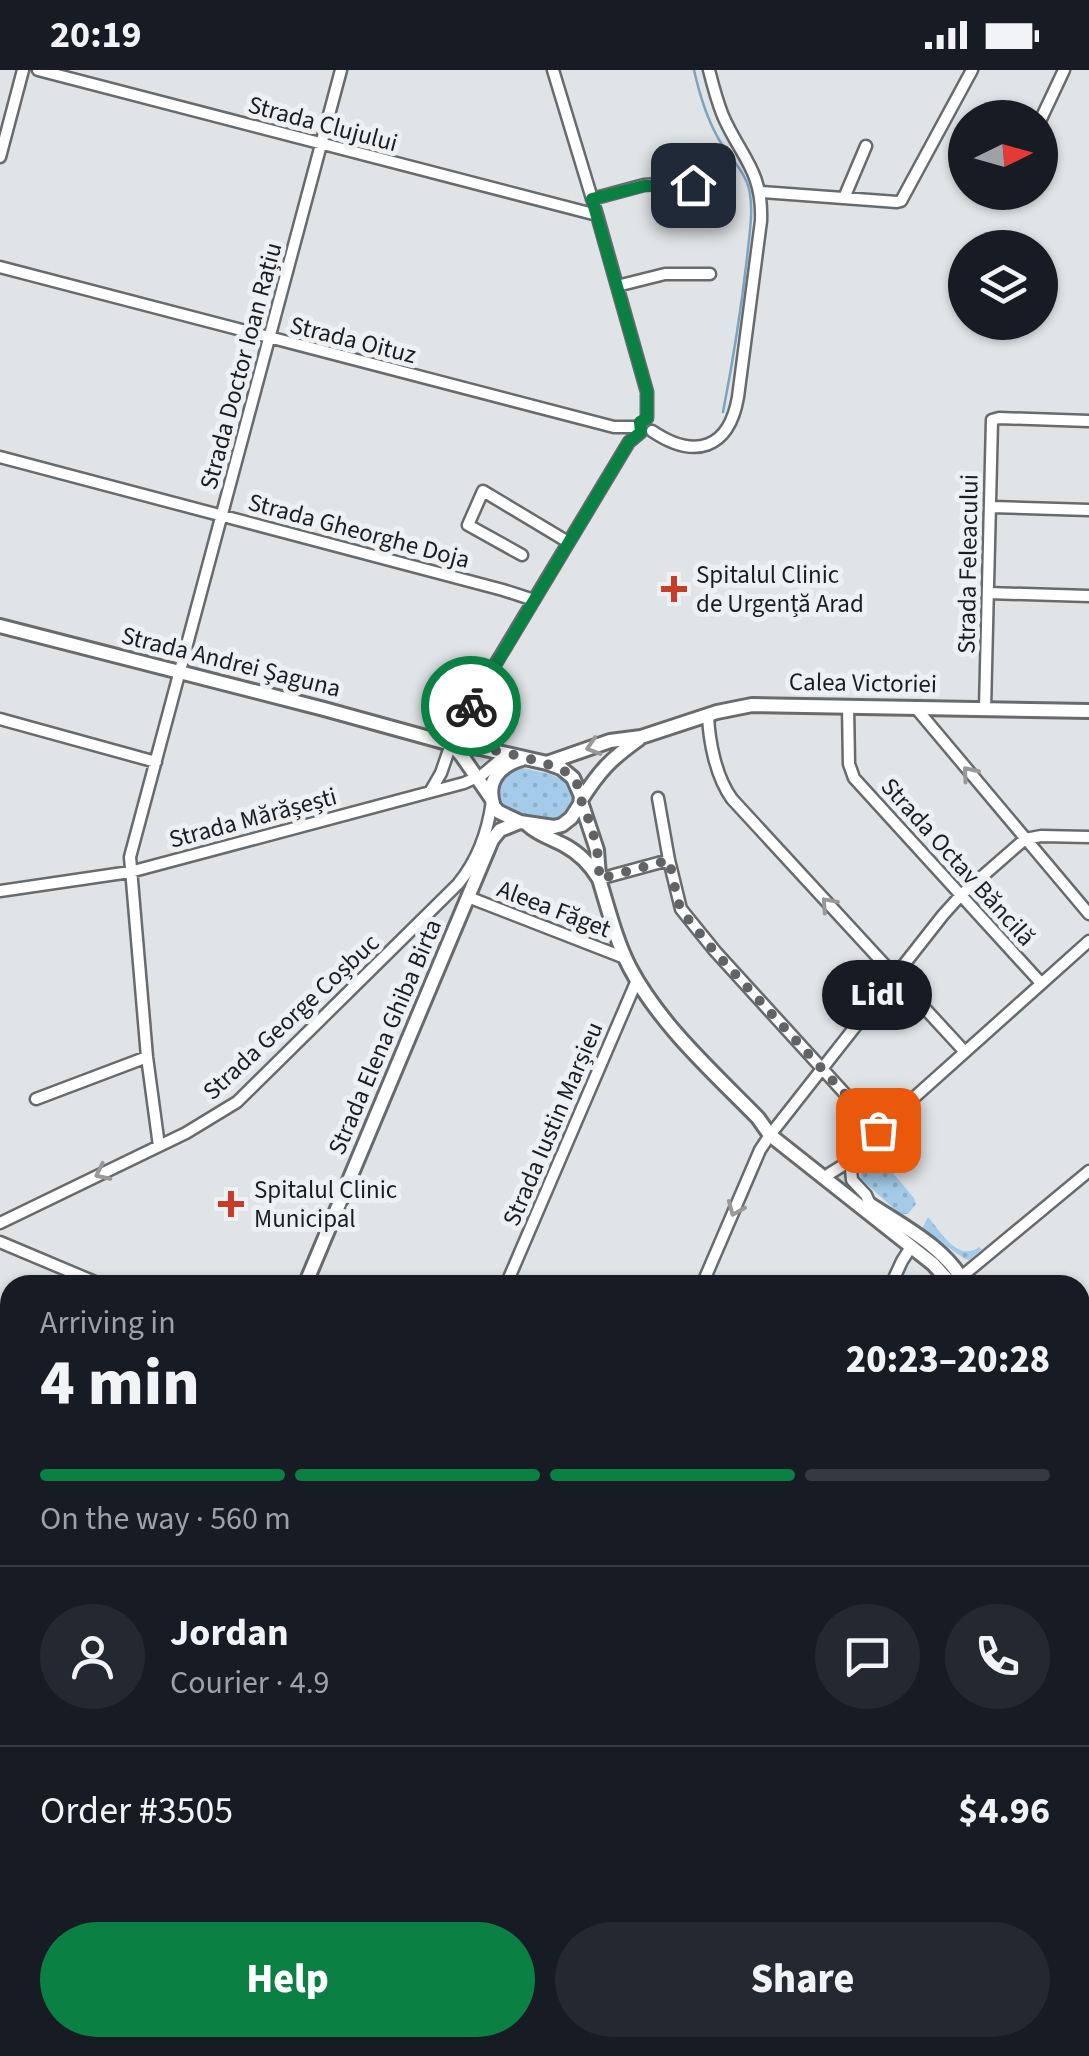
<!DOCTYPE html>
<html lang="en">
<head>
<meta charset="utf-8">
<style>
  :root { --surface:#171b24; --page:#242831; --text:#f1f3f6; --muted:#9ea1a6; --line:#363941; --accent:#0b8043 }
  body { margin:0; font-family:"Source Sans 3",sans-serif; background:var(--page); color:var(--text); height:100vh; display:flex; flex-direction:column; font-size:38px; white-space:nowrap }
  * { box-sizing:border-box; margin:0 }
  p { font-size:32px; color:var(--muted) }
  .icon { flex:none; width:55px; height:55px; fill:none; stroke:currentColor; stroke-width:2; stroke-linecap:round; stroke-linejoin:round }
  .map { position:relative; flex:1; overflow:hidden }
  .panel { position:absolute; left:0px; top:1205px; width:1090px; height:782px; display:flex; flex-direction:column; background:var(--surface); border-radius:30px 30px 0 0; box-shadow:0 2px 8px #0004 }
  .panel>* { flex:none }
  .needle { width:65px; rotate:85deg }
  .buttons { position:absolute; left:948px; top:30px; display:grid; gap:20px }
  .buttons a { display:grid; place-items:center; width:110px; height:110px; border-radius:50%; background:var(--surface); box-shadow:0 2px 8px #0004; font-size:50px }
  .pin { position:absolute; display:grid; place-items:center; width:85px; height:85px; color:#fff; margin:-42px; border-radius:20px; box-shadow:0 5px 15px #0006 }
  .courier { position:absolute; display:grid; place-items:center; width:100px; height:100px; margin:-50px; border:8px solid #0b8043; border-radius:50%; background:#fff; color:#222; box-shadow:0 2px 12px #0007 }
  .bubble { position:absolute; height:70px; border-radius:35px; background:var(--surface); box-shadow:0 2px 8px #0004; font-size:32px; font-weight:800; line-height:70px; text-align:center }
  .head em { font-style:normal; font-weight:800 }
  .head div { display:flex; flex-direction:column-reverse }
  .head { display:flex; align-items:center; justify-content:space-between; height:170px; padding:0 40px }
  h1 { font-size:65px; font-weight:800; line-height:75px }
  .bar { display:grid; grid-template-columns:repeat(4,1fr); gap:15px 10px; align-content:center; height:120px; padding:0 40px }
  .bar i { height:12px; border-radius:8px; background:var(--line) }
  .bar .current { background:var(--accent) }
  .bar p { grid-column:span 4 }
  .line { display:flex; align-items:center; gap:25px; padding:0 40px; border-top:2px solid var(--line) }
  .line div { flex:1 }
  .round { display:grid; place-items:center; flex:none; width:105px; height:105px; border-radius:52px; background:var(--page) }
  .action { display:flex; gap:20px; margin-top:auto; padding:20px 40px }
  .action a { flex:1; height:115px; border-radius:60px; background:var(--accent); color:#fff; font-size:40px; font-weight:800; line-height:115px; text-align:center }
  .action a+a { background:var(--page); color:var(--text) }
  .status { display:flex; justify-content:space-between; align-items:center; height:70px; padding:0 50px; background:var(--surface); direction:ltr }
  .status svg { height:28px; fill:currentColor }
  .map>svg:first-child { display:block }
</style>
</head>
<body>
<div class="status"><b>20:19</b><svg viewBox="0 0 49 12"><path d="M0 12V9h3v3zM5 12V6h3v6zM10 12V3h3v9zM15 12V0h3v12zM26 1h20v11H26zM47 4h2v5h-2z"/></svg></div>
<div class="map">
<svg width="1089" height="1986" viewBox="0 0 1089 1986">
  <defs>
    <pattern id="grass-dots" width="8" height="8" patternUnits="userSpaceOnUse" patternTransform="scale(2.5)"><rect width="8" height="8" fill="#a4ccea"/><path d="M2 2h.1M6 6h.1" fill="none" stroke="#8dafc8" stroke-width="1.8" stroke-linecap="round"/></pattern>
  </defs>
  <rect width="100%" height="100%" fill="#e0e4e7"/>
  <path fill="url(#grass-dots)" d="M 518,697 L 550,704 L 568,712 C 577,729 573,741 557,752 C 536,749 517,747 500,735 L 496,717 L 504,702 Z
    M 871,1077 L 914,1128 L 916,1134 L 908,1144 L 900,1144 L 861,1109 L 860,1096 Z
    M 928,1147 C 942,1163 957,1192 979,1177 L 982,1179 L 969,1190 L 965,1189 L 923,1160 L 923,1157 Z
    M 0,1596 L 10,1599 L 10,1664 L 0,1660 Z"/>
  <g fill="none" stroke-linecap="round" stroke-linejoin="round">
    <path stroke="#7aa4c2" stroke-width="2.5" d="M 694,0 C 699,22 706,46 717,66 C 726,84 744,99 749,119 C 754,141 749,166 747,188 C 741,240 733,291 723,342"/>
    <defs>
      <path id="minor" d="M 38,0 L 597,145
        M 553,0 L 597,145 L 647,322 L 647,348
        M 1040,51 L 1064,0
        M 0,87 L 23,0
        M 761,122 L 897,132 L 901,131 L 972,0
        M 844,128 L 866,76
        M 592,129 L 644,115 L 660,114 L 727,117
        M 0,197 L 614,357 L 639,357
        M 617,216 L 665,204 L 710,204
        M 652,361 C 695,390 729,379 738,327 L 761,151 C 763,101 741,87 723,46 C 717,31 713,16 709,0
        M 0,387 L 503,520 L 534,530
        M 991,437 L 1089,440
        M 522,485 L 468,455 L 483,421 L 568,472
        M 988,523 L 1089,526
        M 848,636 L 849,694 L 854,708 L 1041,913
        M 915,637 L 1089,844
        M 985,639 L 992,350 L 999,348 L 1089,351
        M 708,645 C 709,672 716,707 732,729 L 965,982
        M 0,649 L 156,692
        M 430,722 L 441,703 L 451,674 L 475,628 L 629,372 L 641,362
        M 658,728 L 669,790 L 681,839 L 715,881 L 878,1060
        M 1025,769 L 1041,766 L 1089,767
        M 599,809 L 669,790
        M 0,821 L 130,802 L 464,713 L 482,705 L 506,685
        M 468,827 L 625,888
        M 36,1029 L 147,987
        M 159,1076 L 147,987 L 130,787 L 341,0
        M 855,1087 L 851,1099 L 852,1110 L 866,1125 L 870,1134
        M 829,1104 L 850,1091 L 869,1068 L 1089,871
        M 0,1153 L 186,1063 L 237,1032 L 458,814 C 477,791 488,761 492,731
        M 0,1172 L 102,1215
        M 955,1212 L 1089,1101
        M 506,1215 L 637,910
        M 702,1215 L 760,1080 L 770,1065 L 943,845 L 961,825 L 1025,769
        M 891,1215 L 902,1191 L 911,1177
        M 0,1330 L 10,1334
        M 2,1590 L 10,1563
        M 0,1701 L 10,1675
        M 0,1940 L 10,1948
        M 45,1978 L 55,1986
        M 60,1978 L 70,1986
        M 462,1986 L 466,1978
        M 531,1986 L 535,1978"/>
      <path id="major" d="M 0,556 L 324,639 L 451,674 L 480,678 L 547,693 L 561,698 L 573,708 L 581,726 L 580,734 L 571,748 L 562,755 L 554,757 L 520,752 L 499,742 L 494,737 C 485,712 499,696 522,689
        M 451,674 L 462,686 L 491,728
        M 547,693 L 610,671 L 641,667 L 717,642 L 752,635 L 1089,641
        M 581,730 C 600,700 611,689 639,669
        M 581,732 L 597,780 L 599,806
        M 528,755 C 539,765 551,768 564,775 C 579,783 590,794 599,809 C 608,838 616,871 630,898 C 661,956 713,1002 758,1048 L 770,1065 L 933,1194 L 952,1215
        M 871,1135 C 903,1156 948,1179 965,1215
        M 305,1215 L 492,770 L 500,760 L 520,752
        M 0,1590 L 10,1592
        M 0,1669 L 10,1673
        M 1080,1704 L 1089,1714
        M 0,1824 L 10,1831
        M 218,1978 L 230,1986
        M 684,1978 L 693,1986
        M 838,1978 L 856,1986
        M 356,1986 L 360,1978
        M 756,1986 L 762,1978"/>
    </defs>
    <use href="#minor" stroke="#676b6d" stroke-width="15"/>
    <use href="#major" stroke="#676b6d" stroke-width="18"/>
    <use href="#minor" stroke="#fff" stroke-width="10"/>
    <use href="#major" stroke="#fff" stroke-width="12"/>
    <path stroke="#67696a" stroke-width="2.5" d="M 0,1620 L 10,1623
      M 0,1637 L 10,1640
      M 812,1978 L 829,1986
      M 703,1986 L 710,1978"/>
  </g>
  <defs><path id="oneway-chevron" d="M-2-3.5L2.5 0L-2 3.5" fill="none" stroke-width="1.6" stroke-linecap="round" stroke-linejoin="round" transform="scale(2.5)"/></defs>
  <g stroke="#99999a">
    <use href="#oneway-chevron" transform="translate(593 677) rotate(163)"/>
    <use href="#oneway-chevron" transform="translate(969 703) rotate(-130)"/>
    <use href="#oneway-chevron" transform="translate(828 834) rotate(-132)"/>
    <use href="#oneway-chevron" transform="translate(102 1103) rotate(154)"/>
    <use href="#oneway-chevron" transform="translate(735 1139) rotate(113)"/>
  </g>
  <g fill="none" stroke-linecap="round" stroke-linejoin="round">
    <path stroke="#616364" stroke-width="10" stroke-dasharray="0 18" d="M 471,636 L 450,674 C 472,674 556,692 570,705 C 580,714 579,722 582,733 C 583,738 586,743 588,748 C 595,767 600,788 599,809 L 669,790 L 678,832 L 684,844 L 715,882 L 878,1060"/>
    <path stroke="#0b8043" stroke-width="12" d="M 471,636 L 629,372 L 641,362 L 640,352 L 647,348 L 647,322 L 592,129 L 644,116 L 693,115"/>
  </g>
  <g fill="#c83c2a" stroke="#eef1f4" stroke-width="4">
    <path d="M669 504h10v10h10v10h-10v10h-10v-10h-10v-10h10z"/>
    <path d="M226 1119h10v10h10v10h-10v10h-10v-10h-10v-10h10z"/>
  </g>
  <g text-anchor="middle" dominant-baseline="central" stroke-width="10" stroke-linejoin="round" paint-order="stroke">
    <g font-size="25" fill="#1c1d1e" stroke="#eef1f4">
      <text transform="translate(323 54) rotate(15)">Strada Clujului</text>
      <text transform="translate(353 270) rotate(14)">Strada Oituz</text>
      <text transform="translate(241 296) rotate(-75)">Strada Doctor Ioan Rațiu</text>
      <text transform="translate(359 461) rotate(15)">Strada Gheorghe Doja</text>
      <text transform="translate(968 494) rotate(-89)">Strada Feleacului</text>
      <text transform="translate(231 592) rotate(14)">Strada Andrei Șaguna</text>
      <text transform="translate(863 613) rotate(1)">Calea Victoriei</text>
      <text transform="translate(253 748) rotate(-15)">Strada Mărășești</text>
      <text transform="translate(958 792) rotate(48)">Strada Octav Băncilă</text>
      <text transform="translate(554 839) rotate(21)">Aleea Făget</text>
      <text transform="translate(291 947) rotate(-43)">Strada George Coșbuc</text>
      <text transform="translate(385 967) rotate(-67)">Strada Elena Ghiba Birta</text>
      <text transform="translate(553 1054) rotate(-67)">Strada Iustin Marșieu</text>
    </g>
    <g font-size="25" fill="#1c1d1e" stroke="#eef1f4" text-anchor="start">
      <text x="696" y="505">Spitalul Clinic<tspan x="696" dy="29">de Urgență Arad</tspan></text>
      <text x="254" y="1120">Spitalul Clinic<tspan x="254" dy="29">Municipal</tspan></text>
    </g>
  </g>
</svg>
<div class="buttons">
<a><svg class="needle" viewBox="-14 -14 28 28"><path d="M0-13l5 13h-10z" fill="#e53935"/><path d="M0 13l5-13h-10z" fill="#9ea1a6"/></svg></a>
<a><svg class="icon" aria-label="layers" viewBox="0 0 24 24"><path d="M12 4l9 5-9 5-9-5zM3 14l9 5 9-5"/></svg></a>
</div>
<div class="pin" style="left:878px;top:1060px;background:#ea580c"><svg class="icon" aria-label="bag" viewBox="0 0 24 24"><path d="M5 8h14l-1 12H6zM9 8a3 3 0 0 1 6 0"/></svg></div>
<div class="pin" style="left:693px;top:115px;background:#1f2937"><svg class="icon" aria-label="home" viewBox="0 0 24 24"><path d="M3 11l9-7 9 7M6 9v11h12V9"/></svg></div>
<div class="courier" style="left:471px;top:636px"><svg class="icon" aria-label="bike" viewBox="0 0 24 24"><circle cx="6" cy="16" r="4"/><circle cx="18" cy="16" r="4"/><path d="M6 16l4-8h5l3 8M10 8l3 8H6M13 5h3"/></svg></div>
<div class="bubble" style="left:822px;top:890px;width:110px">Lidl</div>
<section class="panel">
<div class="head"><div><h1>4 min</h1><p>Arriving in</p></div><em>20:23–20:28</em></div>
<div class="bar"><i class="current"></i><i class="current"></i><i class="current"></i><i></i><p>On the way · 560 m</p></div>
<div class="line" style="height:180px"><a class="round"><svg class="icon" aria-label="person" viewBox="0 0 24 24"><circle cx="12" cy="8" r="4"/><path d="M4 21q1-7 8-7t8 7"/></svg></a><div><b>Jordan</b><p>Courier · 4.9</p></div><a class="round"><svg class="icon" aria-label="chat" viewBox="0 0 24 24"><path d="M4 5h16v11H9l-5 4z"/></svg></a><a class="round"><svg class="icon" aria-label="phone" viewBox="0 0 24 24"><path d="M5 4h4l2 5-3 2q2 4 5 5l2-3 5 2v4C11 20 4 13 5 4z"/></svg></a></div>
<div class="line" style="height:130px"><div>Order #3505</div><b>$4.96</b></div>
<div class="action"><a>Help</a><a>Share</a></div>
</section>
</div>
</body>
</html>
